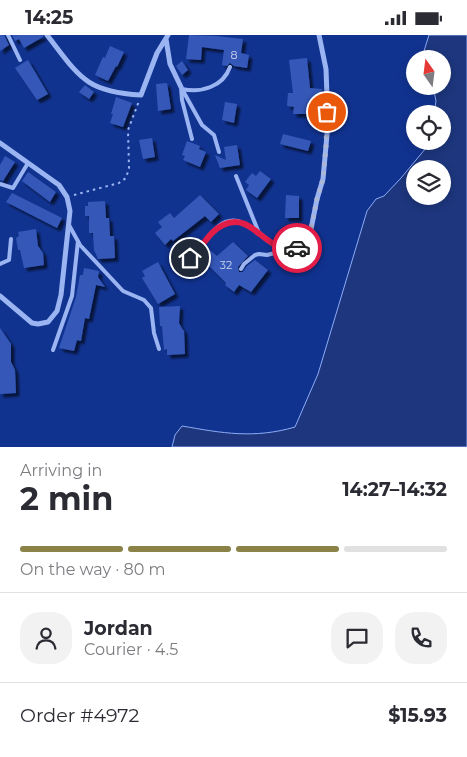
<!DOCTYPE html>
<html lang="en">
<head>
<meta charset="utf-8">
<style>
  :root { --surface:#fff; --page:#f2f2f3; --text:#2b2b33; --muted:#7c7c81; --line:#e1e1e2; --accent:#8a8246 }
  body { margin:0; font-family:Montserrat,sans-serif; background:var(--page); color:var(--text); height:100vh; display:flex; flex-direction:column; font-size:19px; white-space:nowrap }
  * { box-sizing:border-box; margin:0 }
  p { font-size:16px; color:var(--muted) }
  .icon { flex:none; width:28px; height:28px; fill:none; stroke:currentColor; stroke-width:2; stroke-linecap:round; stroke-linejoin:round }
  .map { position:relative; height:412px; overflow:hidden }
  .drawer { display:flex; flex-direction:column; background:var(--surface); flex:1 }
  .drawer>* { flex:none }
  .needle { width:32px; rotate:346deg }
  .controls { position:absolute; left:406px; top:15px; display:grid; gap:10px }
  .controls a { display:grid; place-items:center; width:45px; height:45px; border-radius:50%; background:var(--surface); box-shadow:0 2px 8px #0003; font-size:25px }
  .pin { position:absolute; display:grid; place-items:center; width:42px; height:42px; color:#fff; margin:-21px; border:2px solid #fff; border-radius:50%; box-shadow:0 1px 5px #0007 }
  .courier { position:absolute; display:grid; place-items:center; width:50px; height:50px; margin:-25px; border:4px solid #e11d48; border-radius:50%; background:#fff; color:#222; box-shadow:0 1px 6px #0007 }
  .head em { font-style:normal; font-weight:700 }
  .head div { display:flex; flex-direction:column-reverse }
  .head { display:flex; align-items:center; justify-content:space-between; height:85px; padding:0 20px }
  h1 { font-size:32px; font-weight:700; line-height:38px }
  .bar { display:grid; grid-template-columns:repeat(4,1fr); gap:8px 5px; align-content:center; height:60px; padding:0 20px }
  .bar i { height:6px; border-radius:4px; background:var(--line) }
  .bar .current { background:var(--accent) }
  .bar p { grid-column:span 4 }
  .line { display:flex; align-items:center; gap:12px; padding:0 20px; border-top:1px solid var(--line) }
  .line div { flex:1 }
  .round { display:grid; place-items:center; flex:none; width:52px; height:52px; border-radius:20px; background:var(--page) }
  .status { display:flex; justify-content:space-between; align-items:center; height:35px; padding:0 25px; background:var(--surface); direction:ltr }
  .status svg { height:14px; fill:currentColor }
  .map>svg:first-child { display:block }
</style>
</head>
<body>
<div class="status"><b>14:25</b><svg viewBox="0 0 49 12"><path d="M0 12V9h3v3zM5 12V6h3v6zM10 12V3h3v9zM15 12V0h3v12zM26 1h20v11H26zM47 4h2v5h-2z"/></svg></div>
<div class="map">
<svg width="467" height="412" viewBox="0 0 467 412">
  <defs>
    <filter id="shadow"><feDropShadow dx="3.5" dy="3.5" stdDeviation="1" flood-color="#0009"/></filter>
  </defs>
  <rect width="100%" height="100%" fill="#113390"/>
  <path fill="#1d367d" stroke="#8dacf6" fill-rule="evenodd" d="M 429,0 L 467,0 L 467,412 L 172,412 L 175,400 L 182,391 C 222,398 254,404 295,392 L 318,339 L 367,176 L 376,164 L 384,161 L 401,143 L 426,113 L 429,106 L 442,106 L 442,79 L 434,79 L 436,66 L 433,51 L 442,51 L 442,24 L 426,24 L 424,16 ZM 415,134 L 442,134 L 442,161 L 415,161 Z"/>
  <path fill="#3458b8" filter="url(#shadow)" d="M 0,0 L 4,0 L 9,10 L 0,16 Z
    M 12,0 L 43,0 L 43,2 L 24,13 L 19,4 L 15,6 Z
    M 189,0 L 216,1 L 243,4 L 241,18 L 249,20 L 247,33 L 234,31 L 230,28 L 227,31 L 222,30 L 224,15 L 202,12 L 201,25 L 186,24 Z
    M 110,11 L 124,17 L 117,32 L 116,31 L 108,46 L 95,40 L 103,22 L 105,23 Z
    M 307,23 L 310,53 L 322,54 L 323,64 L 319,64 L 316,69 L 308,69 L 307,79 L 293,79 L 294,72 L 287,71 L 288,58 L 293,58 L 289,25 Z
    M 28,25 L 48,59 L 37,65 L 15,33 Z
    M 182,26 L 188,35 L 182,40 L 176,31 Z
    M 167,48 L 171,74 L 158,76 L 156,49 Z
    M 85,50 L 94,57 L 89,64 L 79,57 Z
    M 116,62 L 132,68 L 123,92 L 110,88 L 113,79 L 111,79 Z
    M 225,67 L 237,69 L 234,88 L 222,85 Z
    M 283,99 L 311,106 L 308,116 L 280,109 Z
    M 152,103 L 155,122 L 143,124 L 139,105 Z
    M 187,106 L 200,111 L 199,114 L 206,117 L 200,132 L 183,125 L 185,121 L 182,120 Z
    M 237,110 L 240,130 L 220,133 L 215,120 L 226,125 L 224,112 Z
    M 5,121 L 15,127 L 3,146 L 0,145 L 0,130 Z
    M 260,136 L 271,144 L 257,163 L 246,155 L 249,150 L 245,147 L 252,138 L 256,141 Z
    M 28,137 L 56,157 L 50,167 L 22,146 Z
    M 12,158 L 62,183 L 57,193 L 6,167 Z
    M 200,160 L 219,179 L 211,187 L 205,181 L 173,206 L 171,204 L 165,210 L 155,198 L 162,192 L 158,187 L 170,178 L 174,183 Z
    M 286,160 L 299,161 L 299,183 L 285,183 Z
    M 105,166 L 106,183 L 109,183 L 110,201 L 114,201 L 115,223 L 98,224 L 94,215 L 93,198 L 89,198 L 89,181 L 85,181 L 85,171 L 88,171 L 88,167 Z
    M 36,194 L 38,211 L 43,218 L 44,230 L 24,233 L 20,215 L 18,215 L 16,203 L 19,201 L 18,197 Z
    M 233,207 L 248,221 L 238,232 L 239,237 L 243,237 L 247,231 L 255,225 L 268,235 L 251,257 L 239,250 L 234,257 L 225,250 L 226,248 L 202,224 L 210,215 L 217,221 Z
    M 158,227 L 175,259 L 158,269 L 142,243 L 145,241 L 142,236 Z
    M 84,233 L 99,236 L 98,242 L 105,252 L 96,250 L 89,284 L 85,283 L 81,306 L 77,305 L 74,316 L 59,313 L 76,262 L 80,240 L 83,240 Z
    M 180,271 L 179,288 L 183,295 L 184,295 L 185,319 L 167,320 L 167,314 L 164,315 L 162,291 L 160,291 L 159,272 Z
    M 0,293 L 11,309 L 11,327 L 15,335 L 16,358 L 0,359 Z"/>
  <g fill="none" stroke-linecap="round" stroke-linejoin="round">
    <path stroke="#9bb4f2" stroke-width="2" stroke-dasharray="2.5 4" stroke-linecap="butt" d="M 74,160 L 119,148 L 126,143 L 129,133 L 128,95 L 139,66"/>
    <path stroke="#9bb4f2" stroke-width="4" d="M 8,0 L 20,25
      M 182,54 L 202,90 L 214,100 L 219,117
      M 192,104 L 182,65 L 181,52 L 182,54 C 201,58 223,52 230,32
      M 236,141 L 259,198
      M 0,149 L 13,153 L 28,128
      M 69,190 L 80,210 L 123,256 L 144,265 L 151,273 L 154,298 L 159,314
      M 190,223 C 204,213 215,181 238,186 C 245,188 253,194 259,198
      M 0,229 L 9,225 L 11,204
      M 241,234 L 244,229 L 255,220 L 259,219 L 267,220 L 287,215
      M 53,315 L 72,261 L 78,206"/>
    <path stroke="#9bb4f2" stroke-width="5" d="M 47,0 C 79,41 85,57 141,60 L 157,18 L 168,0
      M 166,4 L 170,29 L 181,52
      M 0,108 L 59,150 L 67,162 L 70,176 L 61,260 L 57,276 L 48,287 L 38,289 L 32,288 L 0,261
      M 259,198 C 270,208 282,218 298,212 L 311,194 L 317,164 L 323,144 L 326,111 L 328,88 L 326,34 L 319,0"/>
  </g>
  <g fill="none" stroke-linecap="round" stroke-linejoin="round">
    <path stroke="#acb8d8" stroke-width="5" stroke-dasharray="0 9" d="M 297,213 L 311,194 L 317,164 L 323,144 L 326,111 L 327,77"/>
    <path stroke="#e11d48" stroke-width="6" d="M 190,223 C 202,214 208,197 223,190 C 253,175 266,221 297,213"/>
  </g>
  <g text-anchor="middle" dominant-baseline="central" stroke-width="4.5" stroke-linejoin="round" paint-order="stroke">
    <g font-size="11" fill="#ccd5ed">
      <text x="234" y="20">8</text>
      <text x="226" y="230">32</text>
    </g>
  </g>
</svg>
<div class="controls">
<a><svg class="needle" viewBox="-14 -14 28 28"><path d="M0-13l5 13h-10z" fill="#e53935"/><path d="M0 13l5-13h-10z" fill="#7c7c81"/></svg></a>
<a><svg class="icon" aria-label="locate" viewBox="0 0 24 24"><circle cx="12" cy="12" r="6"/><path d="M12 2v4M12 18v4M2 12h4M18 12h4"/></svg></a>
<a><svg class="icon" aria-label="layers" viewBox="0 0 24 24"><path d="M12 4l9 5-9 5-9-5zM3 14l9 5 9-5"/></svg></a>
</div>
<div class="pin" style="left:327px;top:77px;background:#ea580c"><svg class="icon" aria-label="bag" viewBox="0 0 24 24"><path d="M5 8h14l-1 12H6zM9 8a3 3 0 0 1 6 0"/></svg></div>
<div class="pin" style="left:190px;top:223px;background:#1f2937"><svg class="icon" aria-label="home" viewBox="0 0 24 24"><path d="M3 11l9-7 9 7M6 9v11h12V9"/></svg></div>
<div class="courier" style="left:297px;top:213px"><svg class="icon" aria-label="car" viewBox="0 0 24 24"><path d="M5 17H2v-5l4-1 3-4h7l3 4 3 1v5h-3M9 17h6M6 11h13"/><circle cx="7" cy="17" r="2"/><circle cx="17" cy="17" r="2"/></svg></div>
</div>
<section class="drawer">
<div class="head"><div><h1>2 min</h1><p>Arriving in</p></div><em>14:27–14:32</em></div>
<div class="bar"><i class="current"></i><i class="current"></i><i class="current"></i><i></i><p>On the way · 80 m</p></div>
<div class="line" style="height:90px"><a class="round"><svg class="icon" aria-label="person" viewBox="0 0 24 24"><circle cx="12" cy="8" r="4"/><path d="M4 21q1-7 8-7t8 7"/></svg></a><div><b>Jordan</b><p>Courier · 4.5</p></div><a class="round"><svg class="icon" aria-label="chat" viewBox="0 0 24 24"><path d="M4 5h16v11H9l-5 4z"/></svg></a><a class="round"><svg class="icon" aria-label="phone" viewBox="0 0 24 24"><path d="M5 4h4l2 5-3 2q2 4 5 5l2-3 5 2v4C11 20 4 13 5 4z"/></svg></a></div>
<div class="line" style="height:65px"><div>Order #4972</div><b>$15.93</b></div>
</section>
</body>
</html>
